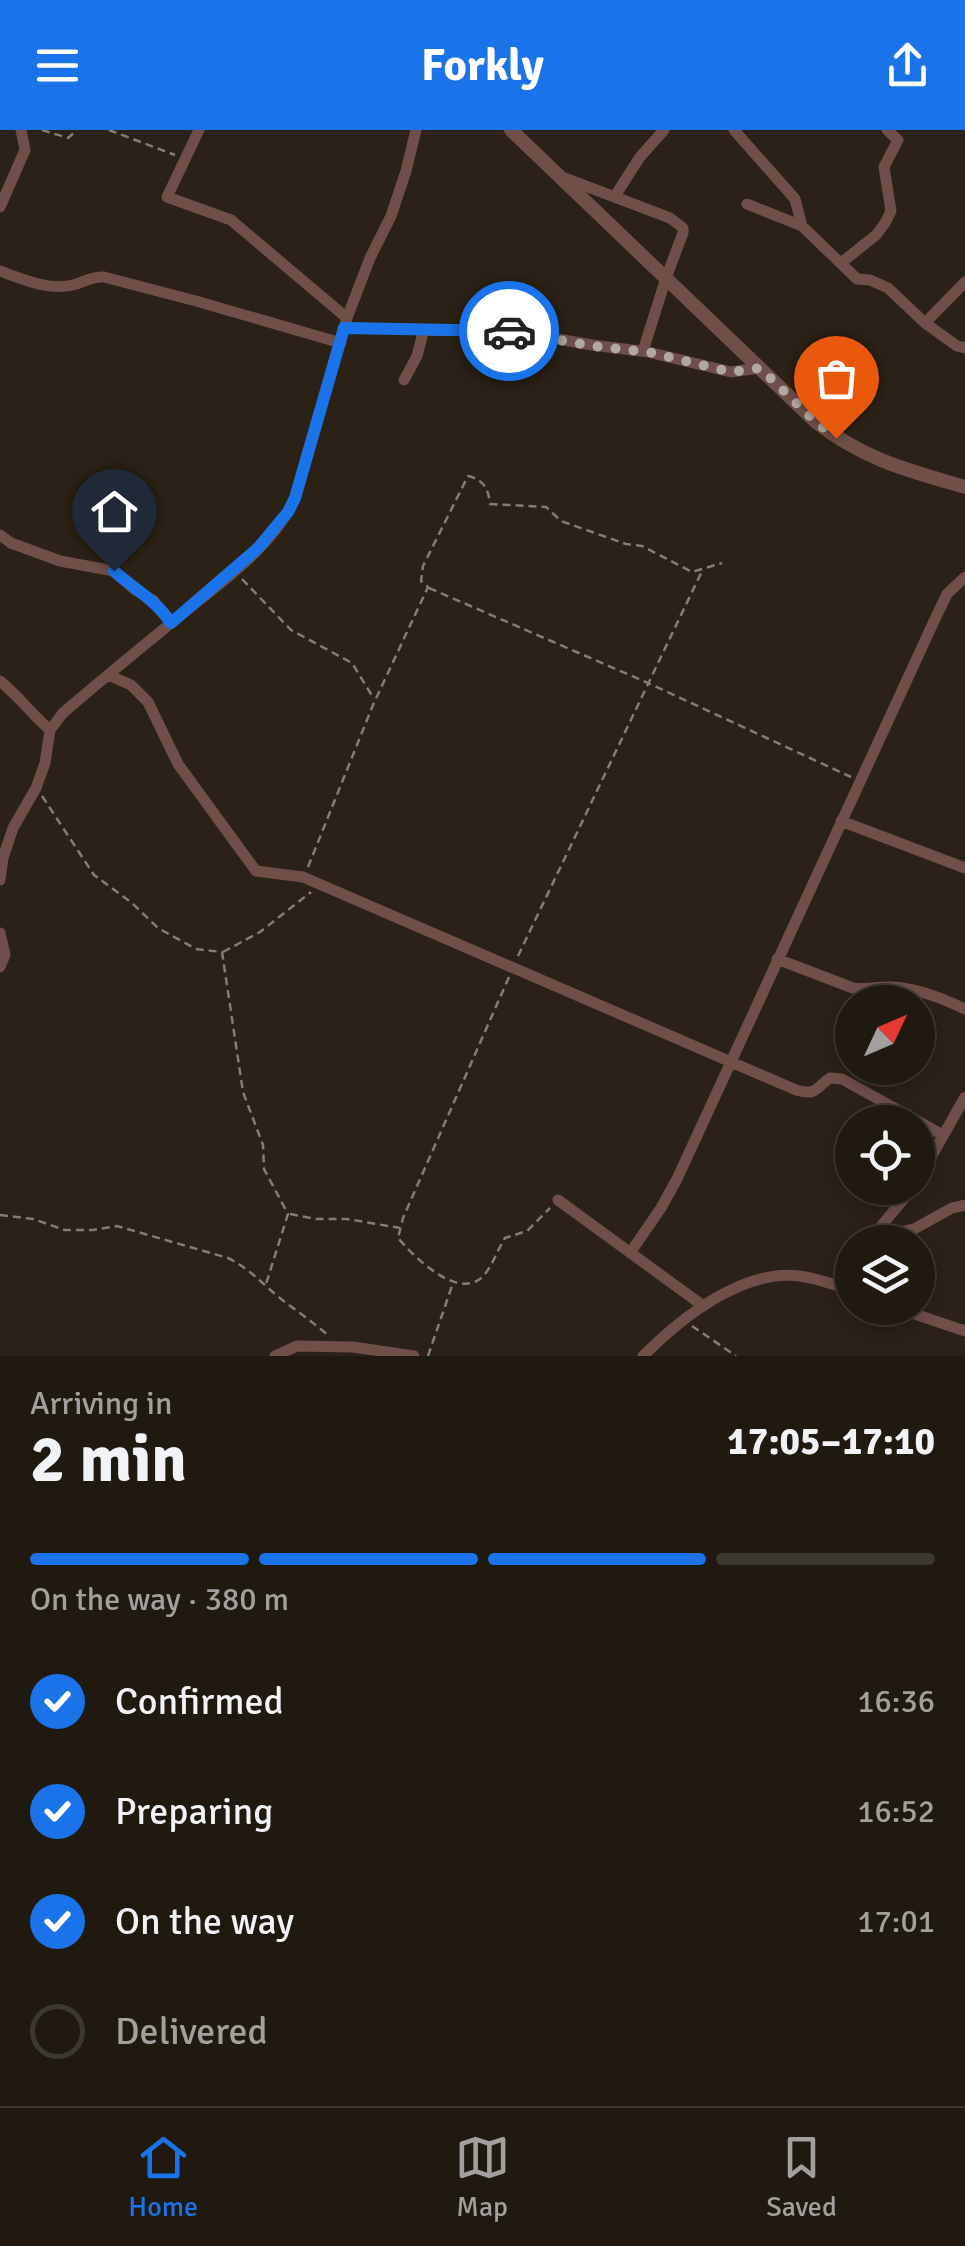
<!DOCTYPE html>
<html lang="en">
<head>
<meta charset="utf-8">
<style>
  :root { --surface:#20190f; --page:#282218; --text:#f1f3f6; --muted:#a2a09e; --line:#3d382f; --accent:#1a73e8 }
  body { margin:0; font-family:Signika,sans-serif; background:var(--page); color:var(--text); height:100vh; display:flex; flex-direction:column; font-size:38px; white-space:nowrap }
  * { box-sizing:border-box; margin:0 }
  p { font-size:32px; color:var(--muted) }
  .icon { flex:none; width:55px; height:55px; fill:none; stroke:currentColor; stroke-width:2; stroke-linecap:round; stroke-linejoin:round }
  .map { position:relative; height:1226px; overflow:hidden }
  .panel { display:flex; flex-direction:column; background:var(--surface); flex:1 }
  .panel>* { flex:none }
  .needle { width:65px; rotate:46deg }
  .buttons { position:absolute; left:835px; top:855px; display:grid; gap:20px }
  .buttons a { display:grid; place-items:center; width:100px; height:100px; border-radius:50%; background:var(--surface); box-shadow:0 5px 15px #0003,0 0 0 2px var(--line); font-size:50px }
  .pin { position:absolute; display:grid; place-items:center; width:85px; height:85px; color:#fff; margin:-102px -42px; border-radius:50% 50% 50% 0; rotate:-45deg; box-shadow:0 0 10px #0007 }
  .pin .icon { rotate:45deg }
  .courier { position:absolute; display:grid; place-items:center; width:100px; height:100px; margin:-50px; border:8px solid #1a73e8; border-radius:50%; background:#fff; color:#222; box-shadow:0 2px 12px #0007 }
  .headline em { font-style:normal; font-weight:700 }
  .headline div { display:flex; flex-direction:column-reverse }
  .headline { display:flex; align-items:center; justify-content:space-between; height:170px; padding:0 30px }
  h1 { font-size:65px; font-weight:700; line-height:75px }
  .bar { display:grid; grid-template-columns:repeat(4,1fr); gap:15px 10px; align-content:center; height:120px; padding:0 30px }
  .bar i { height:12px; border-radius:8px; background:var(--line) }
  .bar .current { background:var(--accent) }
  .bar p { grid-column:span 4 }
  ol { padding:0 30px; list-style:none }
  li { display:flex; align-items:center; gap:30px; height:110px }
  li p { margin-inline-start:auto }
  li .icon { padding:10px; border-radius:50%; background:var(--accent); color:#fff; stroke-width:4 }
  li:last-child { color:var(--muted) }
  li i { width:55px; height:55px; border:5px solid var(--line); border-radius:50% }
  header { display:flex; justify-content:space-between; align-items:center; height:130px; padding:0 30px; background:var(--accent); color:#fff; font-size:45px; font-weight:700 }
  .tabs { display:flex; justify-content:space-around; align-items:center; height:140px; border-top:2px solid var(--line); background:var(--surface); font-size:28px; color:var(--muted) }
  .tabs a { display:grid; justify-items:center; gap:5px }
  .tabs .current { color:var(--accent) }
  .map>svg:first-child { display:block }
</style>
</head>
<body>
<header><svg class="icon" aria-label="menu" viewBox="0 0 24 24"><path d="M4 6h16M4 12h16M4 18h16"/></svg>Forkly<svg class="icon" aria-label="share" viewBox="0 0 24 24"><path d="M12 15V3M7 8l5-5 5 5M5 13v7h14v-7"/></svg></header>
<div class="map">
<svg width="965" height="1226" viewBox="0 0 965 1226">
  <rect width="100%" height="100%" fill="#2b2114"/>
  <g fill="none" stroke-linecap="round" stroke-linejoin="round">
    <path stroke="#867d72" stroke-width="2.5" stroke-dasharray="8 5" stroke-linecap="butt" d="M 42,0 L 68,8 L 77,0
      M 109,0 L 175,25
      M 242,449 L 291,500 L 352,533 L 374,569
      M 429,458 L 648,553 L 851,647
      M 42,666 L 94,745 L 132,773 L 158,798 L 196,819 L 222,822 L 243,962 L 263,1015 L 264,1039 L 288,1084 L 266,1154
      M 308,737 L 373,575 L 428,457 L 421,451 L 423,436 L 468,346 C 484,350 488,358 490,374 L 546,377 L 561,391 L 626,414 L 642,416 L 692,442 L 722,433
      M 223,822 L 260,802 L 311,762
      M 518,826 L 703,439
      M 509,847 L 403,1088 L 398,1108 C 414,1127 461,1174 485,1144 C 493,1134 498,1119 505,1108 L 527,1101 L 550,1078
      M 290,1084 L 316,1089 L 347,1089 L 400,1098
      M 0,1085 L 33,1089 L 65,1100 L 93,1100 L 117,1096 L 228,1128 C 251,1139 265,1157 285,1172 C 300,1183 315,1194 329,1206
      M 692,1196 L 736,1226
      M 428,1226 L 453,1153"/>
    <path stroke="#6f4f47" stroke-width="11" d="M 199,0 L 167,67 L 231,90 L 347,188
      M 734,0 L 795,69 L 802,96
      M 562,47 L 670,88 L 683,98 L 683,103 L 666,148 L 643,221
      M 615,66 L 640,27 L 664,0
      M 747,74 L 802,96 L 857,149 L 870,150 L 888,158 L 925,193 L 957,216 L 965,218
      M 0,77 L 25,20 L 21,0
      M 841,133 L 876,105 L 885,93 L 891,81 L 884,37 L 898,10 L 887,0
      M 0,141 C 22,149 49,161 73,155 C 85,152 91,146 104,147 L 196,171 L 341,213
      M 925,193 L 965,152
      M 344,198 L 512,201 L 592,215 L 648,222 L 731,242 L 760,238
      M 404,250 L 417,226 L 424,199
      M 0,405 L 11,413 L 60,431 L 114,441 L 135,460 L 153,470 L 171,493
      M 108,545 L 131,555 L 148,572 L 178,634 L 256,741 L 303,747 L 796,960 C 818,966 815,958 830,948 L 842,949 L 943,1005
      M 0,551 C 19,566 32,585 50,600
      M 841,691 L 965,738
      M 0,750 L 3,728 L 13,698 L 36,658 L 45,633 L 50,600 L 63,583 C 100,551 138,520 176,489 C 218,454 272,419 295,368 L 347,188 L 370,128 L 391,86 L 406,41 L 416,0
      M 0,803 L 5,825 L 0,837
      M 777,829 L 853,858 C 865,860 874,857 886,857 C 912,856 942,868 965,879
      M 918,1050 L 965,967
      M 558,1070 L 702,1175
      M 871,1108 L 913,1058
      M 870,1109 L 914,1099 L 952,1078 L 965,1075
      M 630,1123 L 661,1078 L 677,1049 L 935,489 L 947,464 L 965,447
      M 845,1158 L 852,1140
      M 897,1178 L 965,1201
      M 275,1226 L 297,1216 L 353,1217 L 414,1226
      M 643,1226 C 681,1188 742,1139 799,1146 C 817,1148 836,1155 852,1161"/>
    <path stroke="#6f4f47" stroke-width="14" d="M 511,0 L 816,292 C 865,330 907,340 965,357"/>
  </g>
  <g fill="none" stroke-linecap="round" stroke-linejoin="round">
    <path stroke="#b1a99e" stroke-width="10" stroke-dasharray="0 18" d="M 509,201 L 592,216 L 648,222 L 731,242 L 760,238 L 816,292 L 836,308"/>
    <path stroke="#1a73e8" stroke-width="12" d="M 114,441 C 134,459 156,470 171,493 L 258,418 L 288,382 L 295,368 L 344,198 L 509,201"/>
  </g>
</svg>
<div class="buttons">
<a><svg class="needle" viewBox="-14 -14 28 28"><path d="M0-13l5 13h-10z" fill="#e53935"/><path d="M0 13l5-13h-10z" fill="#a2a09e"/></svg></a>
<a><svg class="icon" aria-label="locate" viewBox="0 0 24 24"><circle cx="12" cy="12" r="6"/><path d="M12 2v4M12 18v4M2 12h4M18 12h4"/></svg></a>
<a><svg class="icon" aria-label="layers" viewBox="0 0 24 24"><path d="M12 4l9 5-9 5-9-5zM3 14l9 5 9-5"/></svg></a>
</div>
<div class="pin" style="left:836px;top:308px;background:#ea580c"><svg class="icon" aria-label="bag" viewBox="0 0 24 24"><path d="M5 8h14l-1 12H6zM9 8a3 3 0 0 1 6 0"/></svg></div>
<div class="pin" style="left:114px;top:441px;background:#1f2937"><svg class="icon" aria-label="home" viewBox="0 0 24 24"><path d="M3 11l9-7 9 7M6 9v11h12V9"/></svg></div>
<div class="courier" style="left:509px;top:201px"><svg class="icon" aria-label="car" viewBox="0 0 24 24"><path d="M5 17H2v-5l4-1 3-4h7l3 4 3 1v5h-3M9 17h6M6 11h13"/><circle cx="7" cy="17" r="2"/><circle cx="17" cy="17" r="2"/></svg></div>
</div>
<section class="panel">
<div class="headline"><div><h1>2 min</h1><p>Arriving in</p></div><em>17:05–17:10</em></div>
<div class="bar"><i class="current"></i><i class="current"></i><i class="current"></i><i></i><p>On the way · 380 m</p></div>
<ol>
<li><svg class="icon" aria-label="check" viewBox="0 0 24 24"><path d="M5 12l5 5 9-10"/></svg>Confirmed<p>16:36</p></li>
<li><svg class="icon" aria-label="check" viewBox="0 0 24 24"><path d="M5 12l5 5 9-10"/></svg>Preparing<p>16:52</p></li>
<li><svg class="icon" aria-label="check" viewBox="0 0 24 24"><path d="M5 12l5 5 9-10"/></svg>On the way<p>17:01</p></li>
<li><i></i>Delivered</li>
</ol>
</section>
<nav class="tabs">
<a class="current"><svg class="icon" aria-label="home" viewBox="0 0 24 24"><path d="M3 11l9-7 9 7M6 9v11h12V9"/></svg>Home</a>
<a><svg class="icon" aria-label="map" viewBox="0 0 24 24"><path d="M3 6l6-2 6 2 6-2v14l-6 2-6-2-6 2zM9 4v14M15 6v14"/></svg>Map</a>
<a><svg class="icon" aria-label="saved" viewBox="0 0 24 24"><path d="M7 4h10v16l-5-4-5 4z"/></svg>Saved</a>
</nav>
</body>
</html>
